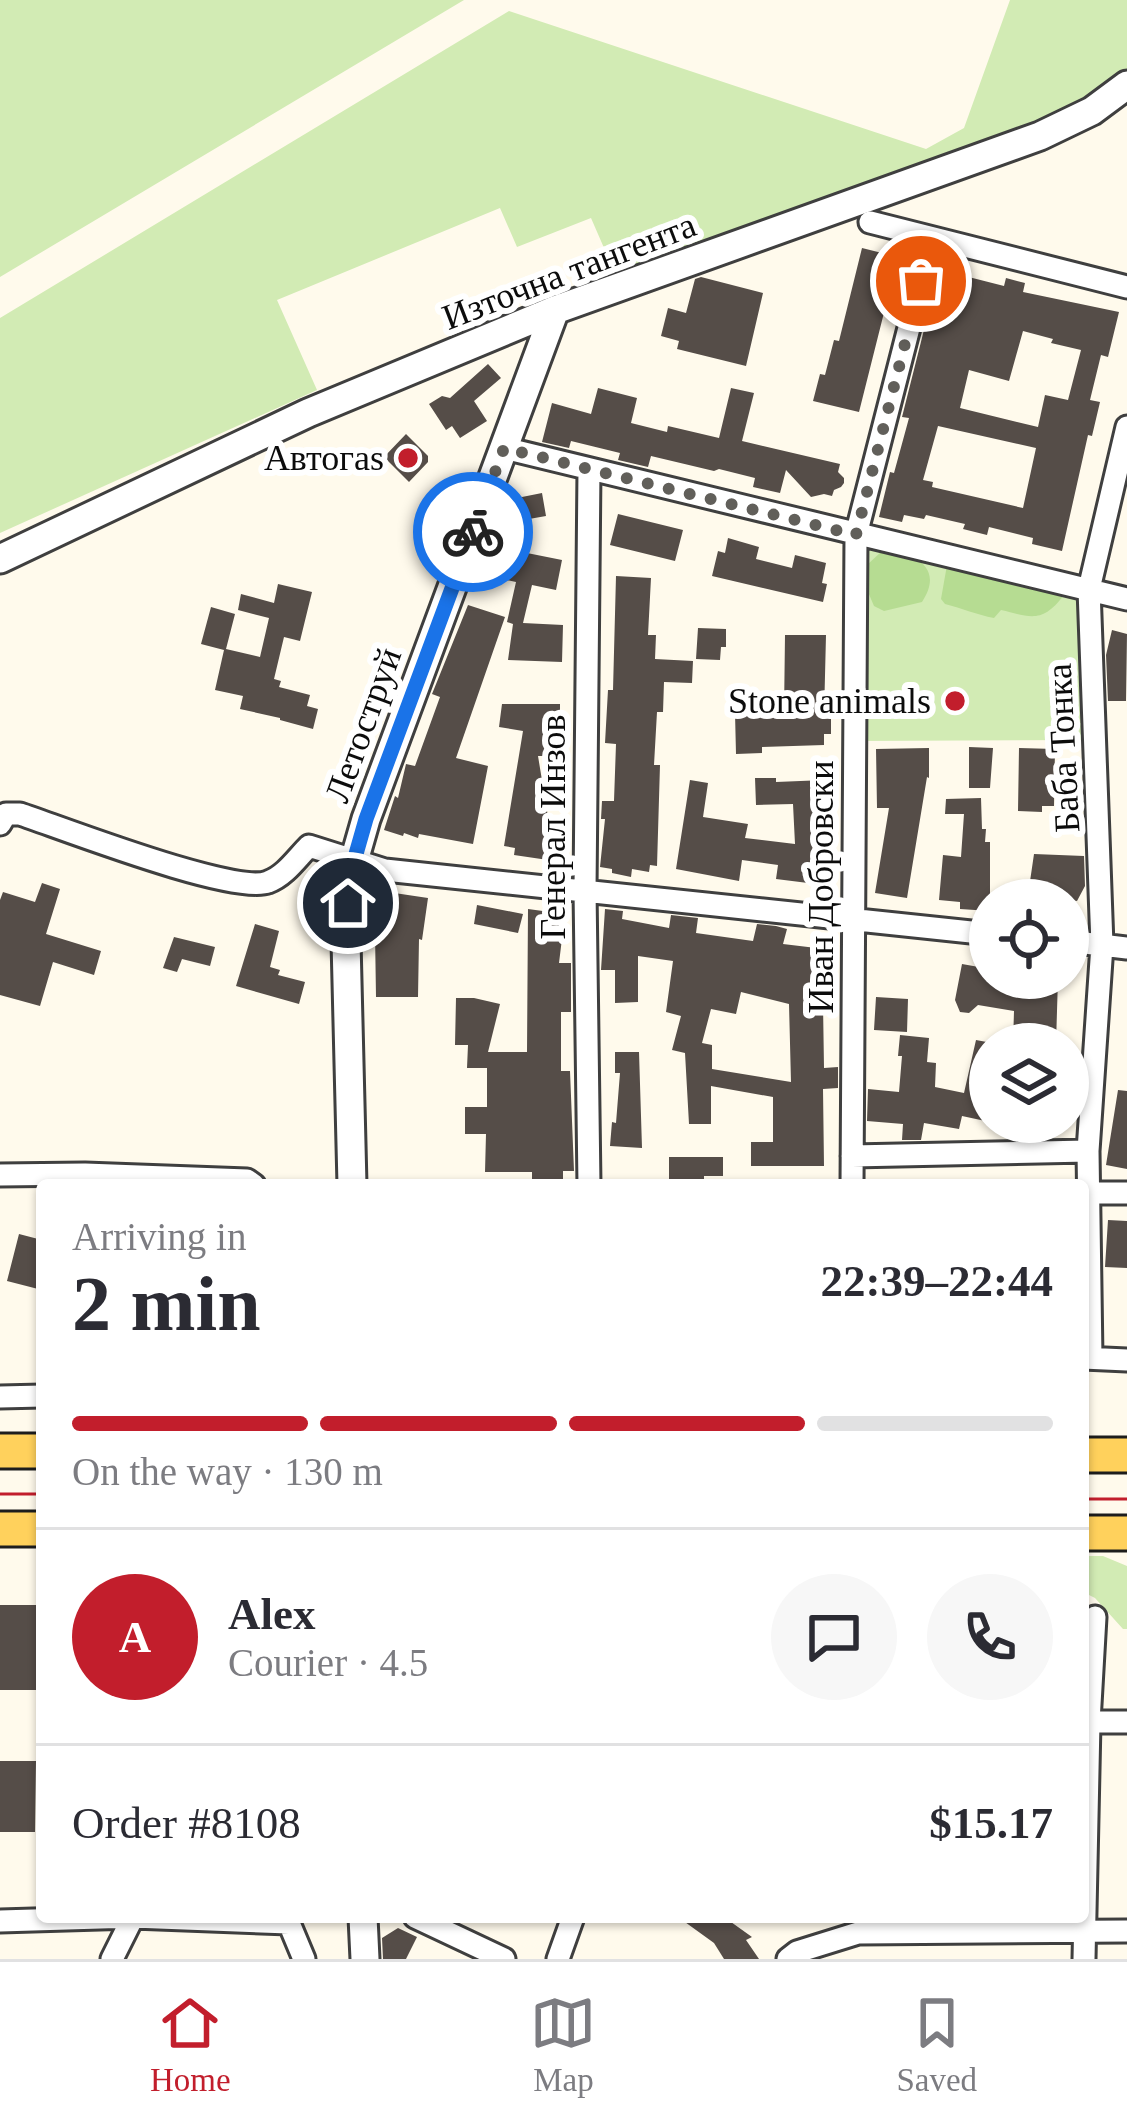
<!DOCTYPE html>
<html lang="en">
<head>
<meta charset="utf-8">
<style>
  :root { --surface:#fff; --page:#f7f7f7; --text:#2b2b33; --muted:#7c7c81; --line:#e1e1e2; --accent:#c21e2c }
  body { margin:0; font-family:Georgia,serif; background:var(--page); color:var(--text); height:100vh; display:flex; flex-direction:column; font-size:45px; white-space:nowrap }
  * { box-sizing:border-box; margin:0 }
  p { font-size:39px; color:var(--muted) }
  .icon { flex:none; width:66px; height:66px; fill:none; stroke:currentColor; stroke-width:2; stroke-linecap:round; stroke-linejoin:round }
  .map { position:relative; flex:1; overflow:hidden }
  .panel { position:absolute; left:36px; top:1179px; width:1053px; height:744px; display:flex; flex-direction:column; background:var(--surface); border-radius:12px; box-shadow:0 3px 9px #0004 }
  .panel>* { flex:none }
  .controls { position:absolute; left:969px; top:879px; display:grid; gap:24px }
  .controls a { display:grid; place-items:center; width:120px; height:120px; border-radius:50%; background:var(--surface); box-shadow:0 3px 9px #0004; font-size:60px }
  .pin { position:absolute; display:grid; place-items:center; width:102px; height:102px; color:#fff; margin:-51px; border:6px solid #fff; border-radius:50%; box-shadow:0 3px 12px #0007 }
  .courier { position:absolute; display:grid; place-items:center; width:120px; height:120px; margin:-60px; border:9px solid #1a73e8; border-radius:50%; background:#fff; color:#222; box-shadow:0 3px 15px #0007 }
  .overview em { font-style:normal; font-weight:800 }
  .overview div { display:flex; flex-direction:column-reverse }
  .overview { display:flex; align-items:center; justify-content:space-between; height:204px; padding:0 36px }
  h1 { font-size:78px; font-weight:800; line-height:90px }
  .bar { display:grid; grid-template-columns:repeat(4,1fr); gap:18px 12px; align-content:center; height:144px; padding:0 36px }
  .bar i { height:15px; border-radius:9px; background:var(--line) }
  .bar .current { background:var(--accent) }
  .bar p { grid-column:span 4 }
  .line { display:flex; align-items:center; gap:30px; padding:0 36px; border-top:3px solid var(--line) }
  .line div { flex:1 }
  .round { display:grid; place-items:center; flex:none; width:126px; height:126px; border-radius:63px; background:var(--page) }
  .dock { display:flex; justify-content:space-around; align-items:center; height:168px; border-top:3px solid var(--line); background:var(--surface); font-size:33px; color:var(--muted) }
  .dock a { display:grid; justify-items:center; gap:6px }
  .dock .current { color:var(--accent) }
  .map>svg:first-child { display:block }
</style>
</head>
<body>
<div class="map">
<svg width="1127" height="1959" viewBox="0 0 1127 1959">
  <rect width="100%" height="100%" fill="#fffaec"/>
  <path fill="#d2ebb4" d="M 0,0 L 464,0 L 0,277 Z
    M 1010,0 L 1127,0 L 1127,85 L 1092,111 L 621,287 L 591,218 L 517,247 L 500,208 L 277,300 L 317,390 L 0,533 L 0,318 L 509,11 L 926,149 L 964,128 Z
    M 856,535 L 1089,589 L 1096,740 L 855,741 Z
    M 1083,1556 L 1103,1556 L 1127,1566 L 1127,1629 L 1123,1629 L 1095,1598 L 1083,1592 Z"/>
  <path fill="#b6dc92" d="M 882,551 C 914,552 945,567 922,602 L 884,611 L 874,606 L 868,592 L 867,565 Z
    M 947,565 L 979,571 L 997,579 L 1063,590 L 1064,595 C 1042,624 1031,617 1001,610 L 994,618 C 977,615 962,608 945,604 L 941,599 Z"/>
  <path fill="#554d48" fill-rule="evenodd" d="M 862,248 L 898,257 L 859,412 L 813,401 L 820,374 L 825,375 L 834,340 L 839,341 Z
    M 949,272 L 1004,286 L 1006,278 L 1025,283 L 1023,292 L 1119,312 L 1108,357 L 1101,355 L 1090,400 L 1100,402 L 1092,436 L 1088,435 L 1062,551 L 1032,544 L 1033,538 L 989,527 L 987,535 L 963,529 L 965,524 L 926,515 L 924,519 L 904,515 L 902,522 L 879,517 L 890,472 L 894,473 L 909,418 L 902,417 L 928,314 L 933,316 L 937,300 L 941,301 ZM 1023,331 L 1053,339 L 1051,343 L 1081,350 L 1068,400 L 1045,395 L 1038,427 L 960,408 L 969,370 L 1009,381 ZM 938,426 L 1036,448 L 1023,508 L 932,487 L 933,482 L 923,480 Z
    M 701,277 L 763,293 L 746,366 L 677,349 L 679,341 L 661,336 L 668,308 L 686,313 L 695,279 Z
    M 488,364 L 501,378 L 474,401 L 487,421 L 460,438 L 452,426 L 446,430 L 429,404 L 442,396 L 450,398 Z
    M 598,388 L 637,398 L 631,423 L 667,432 L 668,426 L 719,438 L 731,388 L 754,393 L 742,441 L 840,464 L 838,472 L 844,478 L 844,483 L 841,487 L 834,490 L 832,496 L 824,494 L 811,497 L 786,470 L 780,493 L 753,487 L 755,478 L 719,469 L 714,471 L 651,456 L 648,467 L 618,460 L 620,453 L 571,441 L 569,448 L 542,442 L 552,403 L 591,414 Z
    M 406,434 L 428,456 L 428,462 L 409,482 L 384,457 Z
    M 542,493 L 546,516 L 529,519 L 522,552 L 562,560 L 556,590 L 532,585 L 523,623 L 563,625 L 562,662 L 508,660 L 513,624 L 507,622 L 516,582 L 478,574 L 495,524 L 502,521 L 499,515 L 506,494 L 522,497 Z
    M 618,514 L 683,530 L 675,561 L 610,545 Z
    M 728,538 L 759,547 L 756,559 L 792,568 L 795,555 L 826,563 L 822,583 L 827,584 L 823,602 L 712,576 L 718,551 L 725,553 Z
    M 616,576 L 651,578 L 648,635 L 656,635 L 655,659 L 693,661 L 692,683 L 664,682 L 663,712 L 657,712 L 654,765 L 660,765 L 657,866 L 650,865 L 649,872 L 632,869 L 631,877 L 612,873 L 612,869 L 600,867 L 605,819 L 601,819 L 602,801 L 614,801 L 616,744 L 605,743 L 608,690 L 613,690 Z
    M 278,584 L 312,592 L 300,641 L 284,637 L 274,679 L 281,681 L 279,687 L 310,695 L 307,706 L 318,709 L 313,729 L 280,720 L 280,718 L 240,709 L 243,696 L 215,690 L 224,650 L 201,644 L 211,607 L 235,614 L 226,649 L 260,657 L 269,618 L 238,610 L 241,594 L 274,603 Z
    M 468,605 L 505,617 L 456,758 L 488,766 L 473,844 L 419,834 L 418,838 L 404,833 L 403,836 L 384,830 L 395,796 L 398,798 L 406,764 L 415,766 L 440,697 L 432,694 Z
    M 698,628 L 726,629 L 726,647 L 721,647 L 720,660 L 696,659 Z
    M 1112,630 L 1127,634 L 1126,701 L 1108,701 L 1106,655 Z
    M 785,635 L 826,635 L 824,716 L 831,716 L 831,734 L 824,734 L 824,745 L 762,747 L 762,753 L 736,754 L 735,713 L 784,713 Z
    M 502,704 L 560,704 L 560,756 L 538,756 L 549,823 L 563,825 L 559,855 L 549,853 L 548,860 L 514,855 L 515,848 L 504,846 L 523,731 L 499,727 Z
    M 969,747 L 993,748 L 990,788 L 969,788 Z
    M 929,748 L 929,778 L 927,777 L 907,898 L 875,893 L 889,808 L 877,808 L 876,749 Z
    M 1019,748 L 1055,749 L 1054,806 L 1042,806 L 1042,812 L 1018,811 Z
    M 755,778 L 776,778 L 776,782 L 825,780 L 828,845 L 813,845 L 808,883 L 776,879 L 778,865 L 742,860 L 739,881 L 676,869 L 690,780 L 708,783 L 703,817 L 748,824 L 745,838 L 795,844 L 793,804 L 756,805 Z
    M 981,798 L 982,829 L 986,829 L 985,842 L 990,842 L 990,911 L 960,909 L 960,902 L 939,900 L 943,855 L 961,857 L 964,814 L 945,814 L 946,799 Z
    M 1034,854 L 1084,856 L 1085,886 L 1077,901 L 1028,895 Z
    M 42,883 L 60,889 L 46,934 L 101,951 L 94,975 L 53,962 L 40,1006 L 0,995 L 0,900 L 3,892 L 35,902 Z
    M 381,891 L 428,898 L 422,940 L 419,939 L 418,997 L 376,997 L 375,933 Z
    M 477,905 L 523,914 L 518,933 L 474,924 Z
    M 528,909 L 565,914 L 559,963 L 571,963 L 571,1012 L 561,1012 L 561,1071 L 570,1071 L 574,1171 L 563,1171 L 563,1185 L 532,1185 L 532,1172 L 485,1172 L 486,1134 L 465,1134 L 465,1107 L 487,1107 L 487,1068 L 467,1068 L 468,1045 L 455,1045 L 456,998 L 474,998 L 500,1004 L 488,1052 L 527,1052 Z
    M 605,909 L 623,911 L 622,919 L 669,928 L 671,915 L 698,918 L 696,933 L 753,941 L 757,924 L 776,926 L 787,929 L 783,944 L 833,950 L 827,1005 L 823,1004 L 824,1068 L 838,1067 L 838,1088 L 823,1089 L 824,1166 L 751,1166 L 751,1142 L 773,1142 L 773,1097 L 711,1086 L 711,1124 L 689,1124 L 685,1053 L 672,1050 L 681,1016 L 666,1012 L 673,961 L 638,956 L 638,1002 L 615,1003 L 615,970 L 601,970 ZM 741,992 L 789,1004 L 791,1082 L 712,1069 L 712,1045 L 702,1043 L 711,1009 L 736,1014 Z
    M 255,924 L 279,931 L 270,967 L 280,970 L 278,975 L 305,982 L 299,1004 L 236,986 Z
    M 174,937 L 215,947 L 210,966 L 182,959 L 177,972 L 163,968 Z
    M 962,964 L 990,969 L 990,978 L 1058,978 L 1056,1044 L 1013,1044 L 1014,1011 L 978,1005 L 969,1013 L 960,1012 L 955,1000 Z
    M 876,997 L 908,999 L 907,1032 L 874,1030 Z
    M 900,1035 L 929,1038 L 927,1062 L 936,1063 L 935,1087 L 964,1093 L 976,1040 L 992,1043 L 981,1094 L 990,1096 L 990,1122 L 962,1116 L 959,1129 L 924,1123 L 921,1140 L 902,1140 L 903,1124 L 867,1121 L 868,1089 L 899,1092 L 902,1056 L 898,1056 Z
    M 615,1052 L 639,1052 L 642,1148 L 610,1146 L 612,1122 L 616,1123 L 620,1073 L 615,1073 Z
    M 1118,1090 L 1127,1091 L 1127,1169 L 1106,1165 Z
    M 669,1157 L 723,1157 L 723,1176 L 704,1176 L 704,1185 L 669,1185 Z
    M 1108,1220 L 1127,1221 L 1127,1268 L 1105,1267 Z
    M 19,1234 L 42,1240 L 42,1290 L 7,1281 Z
    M 0,1605 L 42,1605 L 42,1690 L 0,1690 Z
    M 0,1761 L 36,1761 L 35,1832 L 0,1832 Z
    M 678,1917 L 724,1917 L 752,1937 L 746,1940 L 759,1959 L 724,1959 L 714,1943 Z
    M 398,1928 L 417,1937 L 406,1959 L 383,1959 L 382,1938 Z"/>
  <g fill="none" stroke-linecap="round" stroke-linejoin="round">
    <defs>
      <path id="minor" d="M 870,222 L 1127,287
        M 504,448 L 1127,599
        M 0,824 L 6,814 L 20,814 C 62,828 234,895 268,882 C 285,876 297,858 309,846 L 385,870 L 990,934
        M 1068,941 L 1127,948
        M 852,1156 L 1088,1151
        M 0,1175 L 85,1174 L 247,1180 L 254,1185
        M 589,1185 L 585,890 L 589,469
        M 852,1185 L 856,535 L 932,238
        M 1090,1193 L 1127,1193
        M 1083,1358 L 1127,1360
        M 1091,1358 L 1088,1151 L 1102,945 L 1089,589 L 1127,427
        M 0,1397 L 42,1396
        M 1083,1722 L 1127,1722
        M 415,1917 L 504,1959
        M 0,1921 L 133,1917
        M 112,1959 L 133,1917 L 289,1923 L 304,1959
        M 558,1959 L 573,1917
        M 788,1959 L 797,1952 L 858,1933 L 1127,1931
        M 1084,1959 L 1089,1722 L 1095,1617"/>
      <path id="tertiary" d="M 0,559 L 308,413 L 555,310 L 1040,136 L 1092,111 L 1127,85
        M 352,1185 L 346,941 L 354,861 L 366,819 L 555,310
        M 363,1917 L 365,1959"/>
      <path id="primary" d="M 0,1451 L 42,1451
        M 1083,1455 L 1127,1455
        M 0,1529 L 42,1529
        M 1083,1533 L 1127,1533"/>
    </defs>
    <use href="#minor" stroke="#3f3f3f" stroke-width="27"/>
    <use href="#tertiary" stroke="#3f3f3f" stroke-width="33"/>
    <use href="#primary" stroke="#1d1d1d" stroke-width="39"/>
    <use href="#minor" stroke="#fff" stroke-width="21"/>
    <use href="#tertiary" stroke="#fff" stroke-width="27"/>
    <use href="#primary" stroke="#ffd15c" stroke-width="33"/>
    <path stroke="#c21e2c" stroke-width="3" d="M 0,1494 L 42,1494
      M 1083,1499 L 1127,1499"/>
  </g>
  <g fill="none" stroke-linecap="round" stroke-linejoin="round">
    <path stroke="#615f5a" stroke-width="12" stroke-dasharray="0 21.6" d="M 473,532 L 504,448 L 856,535 L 921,281"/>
    <path stroke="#1a73e8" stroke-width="15" d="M 348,903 L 354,861 L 366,819 L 473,532"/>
  </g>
  <g fill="#c21e2c" stroke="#fff" stroke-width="4.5">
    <circle cx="408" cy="458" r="12"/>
    <circle cx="955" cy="701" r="12"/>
  </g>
  <g text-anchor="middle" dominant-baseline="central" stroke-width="12" stroke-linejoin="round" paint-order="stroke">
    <g font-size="36" fill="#0c0c0c" stroke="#fff">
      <text transform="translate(569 271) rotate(-21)">Източна тангента</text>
      <text transform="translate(363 725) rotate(-70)">Летоструй</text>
      <text transform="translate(1063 748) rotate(-93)">Баба Тонка</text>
      <text transform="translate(553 827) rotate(-90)">Генерал Инзов</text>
      <text transform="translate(821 887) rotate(-90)">Иван Добровски</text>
    </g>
    <g font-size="36" fill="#0c0c0c" stroke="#fff" text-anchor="end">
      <text x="384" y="458">Автогаѕ</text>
      <text x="931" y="701">Stone animals</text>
    </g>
  </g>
</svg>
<div class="controls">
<a><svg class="icon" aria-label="locate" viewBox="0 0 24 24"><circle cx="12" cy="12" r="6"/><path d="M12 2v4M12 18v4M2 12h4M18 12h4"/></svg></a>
<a><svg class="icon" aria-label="layers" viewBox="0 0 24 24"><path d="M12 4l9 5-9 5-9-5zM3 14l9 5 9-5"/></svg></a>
</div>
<div class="pin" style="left:921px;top:281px;background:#ea580c"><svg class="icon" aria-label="bag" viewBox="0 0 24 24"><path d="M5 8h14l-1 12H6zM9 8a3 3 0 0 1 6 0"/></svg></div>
<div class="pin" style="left:348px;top:903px;background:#1f2937"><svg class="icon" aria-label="home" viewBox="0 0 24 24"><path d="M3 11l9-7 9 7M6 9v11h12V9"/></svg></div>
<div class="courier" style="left:473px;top:532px"><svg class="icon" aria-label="bike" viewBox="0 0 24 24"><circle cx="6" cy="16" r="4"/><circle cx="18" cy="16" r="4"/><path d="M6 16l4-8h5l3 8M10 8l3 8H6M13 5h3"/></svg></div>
<section class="panel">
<div class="overview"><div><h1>2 min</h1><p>Arriving in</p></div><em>22:39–22:44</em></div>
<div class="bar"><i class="current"></i><i class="current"></i><i class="current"></i><i></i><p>On the way · 130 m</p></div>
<div class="line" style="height:216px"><b class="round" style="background:var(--accent);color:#fff">A</b><div><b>Alex</b><p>Courier · 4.5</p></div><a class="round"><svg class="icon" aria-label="chat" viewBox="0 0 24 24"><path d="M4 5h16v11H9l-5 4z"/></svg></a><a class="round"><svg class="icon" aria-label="phone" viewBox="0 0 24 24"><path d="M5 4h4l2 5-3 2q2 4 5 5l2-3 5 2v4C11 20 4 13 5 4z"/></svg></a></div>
<div class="line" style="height:156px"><div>Order #8108</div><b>$15.17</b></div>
</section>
</div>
<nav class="dock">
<a class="current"><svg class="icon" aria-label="home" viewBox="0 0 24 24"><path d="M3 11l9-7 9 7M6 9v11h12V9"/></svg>Home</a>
<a><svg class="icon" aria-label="map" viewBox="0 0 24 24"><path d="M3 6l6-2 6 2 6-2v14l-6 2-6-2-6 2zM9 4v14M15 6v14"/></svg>Map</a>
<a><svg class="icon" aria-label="saved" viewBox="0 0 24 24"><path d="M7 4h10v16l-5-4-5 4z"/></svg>Saved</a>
</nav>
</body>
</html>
